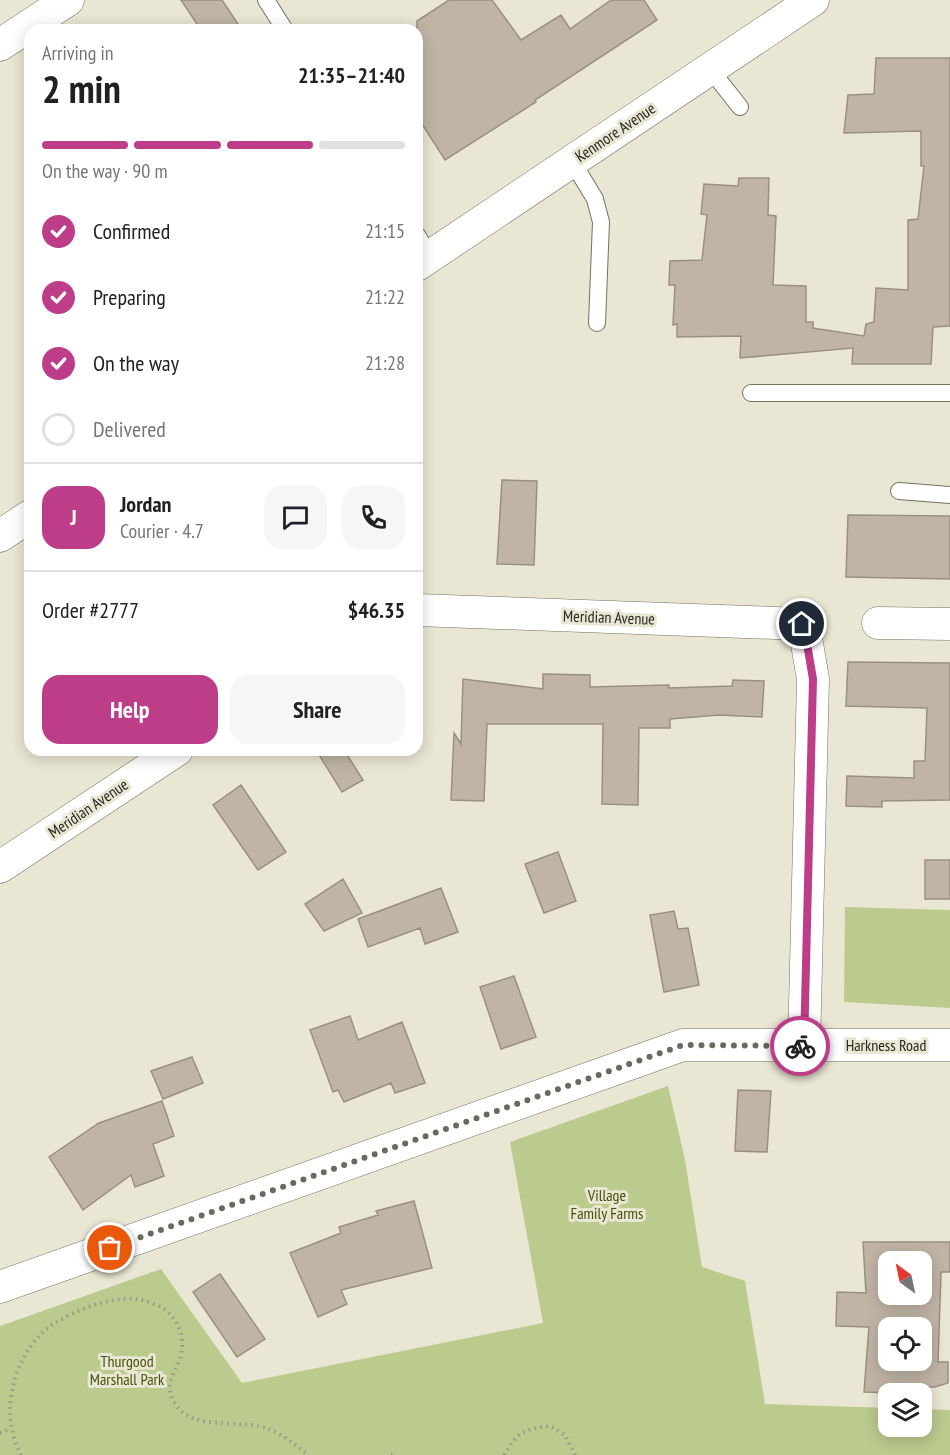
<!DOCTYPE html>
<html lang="en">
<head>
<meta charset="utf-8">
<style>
  :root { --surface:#fff; --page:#f6f6f6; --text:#202124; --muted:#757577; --line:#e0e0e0; --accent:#bd3d88 }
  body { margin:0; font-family:"PT Sans Narrow",sans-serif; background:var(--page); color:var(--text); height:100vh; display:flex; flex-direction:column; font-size:22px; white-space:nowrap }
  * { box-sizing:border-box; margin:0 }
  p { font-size:20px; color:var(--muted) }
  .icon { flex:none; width:33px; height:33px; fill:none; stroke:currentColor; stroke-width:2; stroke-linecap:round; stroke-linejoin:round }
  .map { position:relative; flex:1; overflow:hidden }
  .side { position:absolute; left:24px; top:24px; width:399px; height:732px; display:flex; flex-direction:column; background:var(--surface); border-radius:18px; box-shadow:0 3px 15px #0003 }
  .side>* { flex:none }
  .needle { width:39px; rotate:327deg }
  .buttons { position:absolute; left:878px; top:1251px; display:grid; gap:12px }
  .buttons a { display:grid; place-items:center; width:54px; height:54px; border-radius:12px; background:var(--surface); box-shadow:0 3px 15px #0003; font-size:30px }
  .pin { position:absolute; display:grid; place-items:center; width:51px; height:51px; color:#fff; margin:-26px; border:3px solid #fff; border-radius:50%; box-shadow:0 2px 6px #0007 }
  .courier { position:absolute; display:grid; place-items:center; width:60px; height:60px; margin:-30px; border:4px solid #bd3d88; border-radius:50%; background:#fff; color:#222; box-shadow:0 2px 8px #0007 }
  .summary em { font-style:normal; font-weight:800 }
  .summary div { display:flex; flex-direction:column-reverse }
  .summary { display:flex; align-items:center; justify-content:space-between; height:102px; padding:0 18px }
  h1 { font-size:39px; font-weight:800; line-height:45px }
  .bar { display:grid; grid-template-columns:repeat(4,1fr); gap:9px 6px; align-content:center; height:72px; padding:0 18px }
  .bar i { height:8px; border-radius:4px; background:var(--line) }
  .bar .active { background:var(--accent) }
  .bar p { grid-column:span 4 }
  .line { display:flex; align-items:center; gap:15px; padding:0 18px; border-top:2px solid var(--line) }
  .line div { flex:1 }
  .round { display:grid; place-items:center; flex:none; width:63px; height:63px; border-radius:18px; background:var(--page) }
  ol { padding:0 18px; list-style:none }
  li { display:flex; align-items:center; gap:18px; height:66px }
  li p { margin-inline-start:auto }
  li .icon { padding:6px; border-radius:50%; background:var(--accent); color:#fff; stroke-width:4 }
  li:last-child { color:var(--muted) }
  li i { width:33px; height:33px; border:3px solid var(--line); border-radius:50% }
  .primary-button { display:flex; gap:12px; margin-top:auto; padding:12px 18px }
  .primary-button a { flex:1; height:69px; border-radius:18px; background:var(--accent); color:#fff; font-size:24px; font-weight:800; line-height:69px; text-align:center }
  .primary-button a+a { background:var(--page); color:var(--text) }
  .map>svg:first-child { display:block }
</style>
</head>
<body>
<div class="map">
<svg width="950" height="1455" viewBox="0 0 950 1455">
  <rect width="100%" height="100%" fill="#e9e6d3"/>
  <path fill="#bbcb8e" d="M 845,907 L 950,910 L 950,1008 L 844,1002 Z
    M 668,1086 L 685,1160 L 702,1267 L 745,1281 L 765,1404 L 888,1408 L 888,1426 L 921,1426 L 921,1409 L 950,1410 L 950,1455 L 0,1455 L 0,1326 L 161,1269 L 242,1383 L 543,1323 L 510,1142 Z"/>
  <path fill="#c0b5a5" stroke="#9a9080" stroke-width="1.5" fill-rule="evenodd" d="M 181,0 L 222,0 L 242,30 L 201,30 Z
    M 449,0 L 492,0 L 521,40 L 561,15 L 570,29 L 611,0 L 644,0 L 657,20 L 535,100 L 536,102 L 445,160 L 417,116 L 417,21 Z
    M 876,58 L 950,58 L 950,326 L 933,327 L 931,364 L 852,364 L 853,348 L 740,358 L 741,336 L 677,337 L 677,324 L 673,325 L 675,285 L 669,285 L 670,261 L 702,260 L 707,215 L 701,214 L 704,184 L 738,186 L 739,178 L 769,178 L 768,215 L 776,216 L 773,285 L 806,286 L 806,322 L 813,322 L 813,328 L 864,336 L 866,324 L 874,322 L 876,288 L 908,290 L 908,220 L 918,219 L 924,166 L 921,166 L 921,131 L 844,133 L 848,95 L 874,94 Z
    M 502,480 L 537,481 L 534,565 L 497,564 Z
    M 848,515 L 950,516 L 950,579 L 846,577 Z
    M 848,662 L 950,663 L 950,800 L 882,801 L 882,807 L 846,806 L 847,776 L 914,778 L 914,761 L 925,761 L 927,708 L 846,706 Z
    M 543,674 L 590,675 L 590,687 L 669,685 L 669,688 L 732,686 L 733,680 L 764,681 L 762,717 L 719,715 L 670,719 L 670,728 L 639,728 L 638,805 L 602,804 L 603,724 L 487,724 L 484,801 L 451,800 L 454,733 L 461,744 L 463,679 L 543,689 Z
    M 316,750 L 344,750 L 363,780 L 342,792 Z
    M 241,785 L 286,852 L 258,870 L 213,805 Z
    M 558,852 L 576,901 L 544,913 L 525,864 Z
    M 925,860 L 950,860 L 950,899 L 925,899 Z
    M 343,879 L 362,913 L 324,931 L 305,904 Z
    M 441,888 L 458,932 L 425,944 L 420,928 L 368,947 L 358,919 Z
    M 674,911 L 678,929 L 688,928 L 699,985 L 664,992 L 650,915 Z
    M 514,976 L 536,1037 L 501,1049 L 480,987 Z
    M 350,1016 L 358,1040 L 402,1022 L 425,1083 L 395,1093 L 391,1083 L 344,1102 L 338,1090 L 333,1092 L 310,1030 Z
    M 192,1057 L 203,1083 L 163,1099 L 151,1071 Z
    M 738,1090 L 771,1091 L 767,1152 L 735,1151 Z
    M 162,1101 L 174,1136 L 153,1144 L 164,1176 L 135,1187 L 131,1175 L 83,1210 L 49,1157 L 99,1123 Z
    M 414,1201 L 432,1268 L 341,1290 L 347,1304 L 318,1317 L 290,1253 L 341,1233 L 339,1227 L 378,1215 L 376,1211 Z
    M 863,1242 L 950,1242 L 950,1272 L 941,1272 L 938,1362 L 948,1362 L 948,1383 L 935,1387 L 896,1387 L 896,1393 L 864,1392 L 869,1327 L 836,1326 L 837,1292 L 866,1293 ZM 888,1262 L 921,1262 L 921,1294 L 888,1294 ZM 888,1328 L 921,1328 L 921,1360 L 888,1360 Z
    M 220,1274 L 265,1339 L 237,1357 L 193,1292 Z"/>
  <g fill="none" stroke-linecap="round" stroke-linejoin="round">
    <defs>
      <path id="service" d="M 266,0 L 285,30
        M 710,69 L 740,107
        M 572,161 L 595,199 L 601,222 L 597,323
        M 417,235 L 430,256
        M 751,393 L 950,393
        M 899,491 L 950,495"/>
      <path id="minor" d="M 0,45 L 68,0
        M 417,265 L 813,0
        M 0,536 L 30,516
        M 417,610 L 802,624 L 805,632 L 813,679 L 804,1047
        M 878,623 L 950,624
        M 0,867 L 177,750
        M 0,1287 L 683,1045 L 950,1045"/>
    </defs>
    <use href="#service" stroke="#747160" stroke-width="18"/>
    <use href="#minor" stroke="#747160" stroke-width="33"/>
    <path stroke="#9a988a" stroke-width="4" stroke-dasharray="1.5 4.5" stroke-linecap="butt" d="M 0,1433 L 11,1429
      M 21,1455 C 0,1416 11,1365 41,1334 C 54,1320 83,1308 101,1303 C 120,1298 136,1296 154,1304 C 175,1312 186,1333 181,1355 C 177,1372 163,1382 174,1402 C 192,1434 244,1417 271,1430 C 285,1436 297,1446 309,1455
      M 391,1455 L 393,1455
      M 504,1455 C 517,1432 525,1429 550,1426 L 565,1435 L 575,1455"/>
    <use href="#service" stroke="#fff" stroke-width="16"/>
    <use href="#minor" stroke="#fff" stroke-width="32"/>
  </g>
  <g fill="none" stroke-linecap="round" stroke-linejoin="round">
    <path stroke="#6b695e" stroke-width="6" stroke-dasharray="0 10.8" d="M 110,1248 L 683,1045 L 800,1046"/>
    <path stroke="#bd3d88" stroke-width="8" d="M 800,1046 L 804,1047 L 813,679 L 805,632 L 802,624"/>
  </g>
  <g text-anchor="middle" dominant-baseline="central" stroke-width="6" stroke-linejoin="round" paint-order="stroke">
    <g font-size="16" fill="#27261f" stroke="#e9e6d3">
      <text transform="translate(615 132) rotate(-34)">Kenmore Avenue</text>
      <text transform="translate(609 617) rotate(2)">Meridian Avenue</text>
      <text transform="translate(88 808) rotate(-34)">Meridian Avenue</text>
      <text x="886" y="1045">Harkness Road</text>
    </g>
    <g font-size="16" fill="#455209" stroke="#e9e6d3">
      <text x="607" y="1195">Village<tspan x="607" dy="18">Family Farms</tspan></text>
      <text x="127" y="1361">Thurgood<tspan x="127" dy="18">Marshall Park</tspan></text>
    </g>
  </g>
</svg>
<div class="buttons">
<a><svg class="needle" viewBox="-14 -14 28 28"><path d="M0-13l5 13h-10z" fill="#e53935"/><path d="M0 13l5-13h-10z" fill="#757577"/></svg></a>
<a><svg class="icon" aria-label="locate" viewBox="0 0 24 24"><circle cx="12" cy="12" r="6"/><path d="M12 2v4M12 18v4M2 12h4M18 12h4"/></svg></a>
<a><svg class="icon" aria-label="layers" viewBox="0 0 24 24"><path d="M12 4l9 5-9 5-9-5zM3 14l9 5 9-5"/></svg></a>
</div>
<div class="pin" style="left:110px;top:1248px;background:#ea580c"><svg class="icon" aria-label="bag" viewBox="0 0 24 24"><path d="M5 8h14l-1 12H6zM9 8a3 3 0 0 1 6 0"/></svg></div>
<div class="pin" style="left:802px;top:624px;background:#1f2937"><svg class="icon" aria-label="home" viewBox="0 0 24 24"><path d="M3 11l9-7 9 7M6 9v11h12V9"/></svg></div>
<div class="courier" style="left:800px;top:1046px"><svg class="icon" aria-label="bike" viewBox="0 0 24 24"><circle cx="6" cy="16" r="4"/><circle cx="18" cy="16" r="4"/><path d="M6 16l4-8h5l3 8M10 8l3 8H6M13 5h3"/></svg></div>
<section class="side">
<div class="summary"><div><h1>2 min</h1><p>Arriving in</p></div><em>21:35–21:40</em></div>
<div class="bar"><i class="active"></i><i class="active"></i><i class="active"></i><i></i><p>On the way · 90 m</p></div>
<ol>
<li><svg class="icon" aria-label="check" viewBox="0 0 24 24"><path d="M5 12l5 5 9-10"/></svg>Confirmed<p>21:15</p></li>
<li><svg class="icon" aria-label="check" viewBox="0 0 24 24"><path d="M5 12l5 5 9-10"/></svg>Preparing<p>21:22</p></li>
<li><svg class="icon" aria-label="check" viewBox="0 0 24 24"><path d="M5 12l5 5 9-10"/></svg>On the way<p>21:28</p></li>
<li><i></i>Delivered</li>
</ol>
<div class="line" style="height:108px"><b class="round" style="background:var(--accent);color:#fff">J</b><div><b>Jordan</b><p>Courier · 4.7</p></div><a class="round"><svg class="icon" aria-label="chat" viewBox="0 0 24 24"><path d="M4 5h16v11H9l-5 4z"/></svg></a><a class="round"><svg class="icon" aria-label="phone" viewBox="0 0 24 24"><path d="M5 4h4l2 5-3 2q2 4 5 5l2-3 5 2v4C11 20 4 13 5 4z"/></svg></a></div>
<div class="line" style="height:78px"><div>Order #2777</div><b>$46.35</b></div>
<div class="primary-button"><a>Help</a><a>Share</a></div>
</section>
</div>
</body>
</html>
